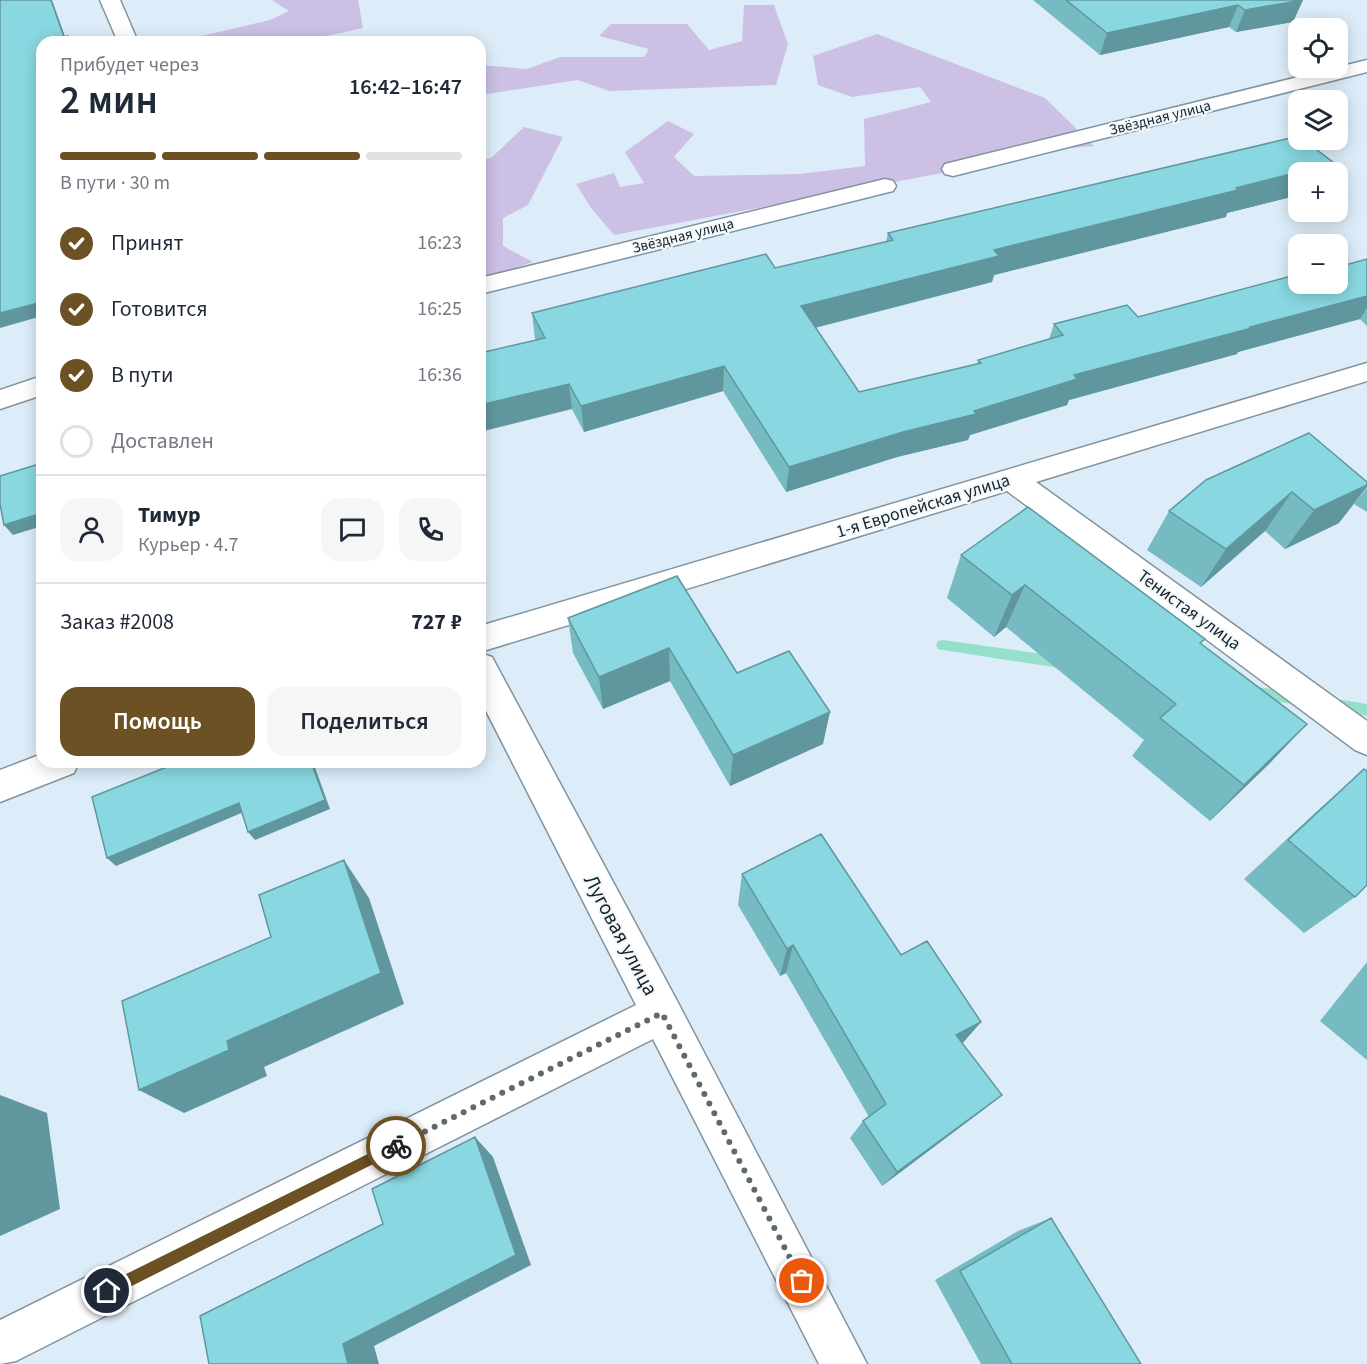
<!DOCTYPE html>
<html lang="ru">
<head>
<meta charset="utf-8">
<style>
  :root { --surface:#fff; --page:#f6f6f7; --text:#1f2937; --muted:#747a83; --line:#e0e1e3; --accent:#6b5123 }
  body { margin:0; font-family:"Source Sans 3",sans-serif; background:var(--page); color:var(--text); height:100vh; display:flex; flex-direction:column; font-size:22px; white-space:nowrap }
  * { box-sizing:border-box; margin:0 }
  p { font-size:20px; color:var(--muted) }
  .icon { flex:none; width:33px; height:33px; fill:none; stroke:currentColor; stroke-width:2; stroke-linecap:round; stroke-linejoin:round }
  .map { position:relative; flex:1; overflow:hidden }
  .drawer { position:absolute; left:36px; top:36px; width:450px; height:732px; display:flex; flex-direction:column; background:var(--surface); border-radius:18px; box-shadow:0 3px 15px #0003 }
  .drawer>* { flex:none }
  .fabs { position:absolute; left:1288px; top:18px; display:grid; gap:12px }
  .fabs a { display:grid; place-items:center; width:60px; height:60px; border-radius:12px; background:var(--surface); box-shadow:0 3px 15px #0003; font-size:30px }
  .pin { position:absolute; display:grid; place-items:center; width:51px; height:51px; color:#fff; margin:-26px; border:3px solid #fff; border-radius:50%; box-shadow:0 2px 6px #0007 }
  .courier { position:absolute; display:grid; place-items:center; width:60px; height:60px; margin:-30px; border:4px solid #6b5123; border-radius:50%; background:#fff; color:#222; box-shadow:0 2px 8px #0007 }
  .overview em { font-style:normal; font-weight:600 }
  .overview div { display:flex; flex-direction:column-reverse }
  .overview { display:flex; align-items:center; justify-content:space-between; height:102px; padding:0 24px }
  h1 { font-size:39px; font-weight:600; line-height:45px }
  .bar { display:grid; grid-template-columns:repeat(4,1fr); gap:9px 6px; align-content:center; height:72px; padding:0 24px }
  .bar i { height:8px; border-radius:4px; background:var(--line) }
  .bar .selected { background:var(--accent) }
  .bar p { grid-column:span 4 }
  .line { display:flex; align-items:center; gap:15px; padding:0 24px; border-top:2px solid var(--line) }
  .line div { flex:1 }
  .round { display:grid; place-items:center; flex:none; width:63px; height:63px; border-radius:18px; background:var(--page) }
  ol { padding:0 24px; list-style:none }
  li { display:flex; align-items:center; gap:18px; height:66px }
  li p { margin-inline-start:auto }
  li .icon { padding:6px; border-radius:50%; background:var(--accent); color:#fff; stroke-width:4 }
  li:last-child { color:var(--muted) }
  li i { width:33px; height:33px; border:3px solid var(--line); border-radius:50% }
  .action { display:flex; gap:12px; margin-top:auto; padding:12px 24px }
  .action a { flex:1; height:69px; border-radius:18px; background:var(--accent); color:#fff; font-size:24px; font-weight:600; line-height:69px; text-align:center }
  .action a+a { background:var(--page); color:var(--text) }
  .map>svg:first-child { display:block }
</style>
</head>
<body>
<div class="map">
<svg width="1367" height="1364" viewBox="0 0 1367 1364">
  <rect width="100%" height="100%" fill="#dcedf9"/>
  <path fill="#cdc0e5" d="M 272,0 L 358,0 L 363,28 L 299,42 L 176,42 L 270,20 L 289,11 Z
    M 744,5 L 774,5 L 788,44 L 776,85 L 609,91 L 578,80 L 480,95 L 480,65 L 527,69 L 560,57 L 644,57 L 649,49 L 599,36 L 611,24 L 687,24 L 709,50 L 742,41 Z
    M 877,34 L 1045,98 L 1094,146 L 1059,149 L 992,167 L 958,170 L 614,235 L 591,208 L 576,184 L 614,173 L 620,187 L 644,183 L 625,152 L 668,121 L 694,134 L 674,157 L 694,176 L 799,174 L 865,166 L 864,119 L 931,102 L 920,87 L 852,97 L 818,85 L 813,56 Z
    M 524,127 L 563,137 L 528,205 L 503,218 L 503,246 L 533,262 L 480,279 L 480,159 L 491,158 Z"/>
  <g fill="none" stroke-linecap="round" stroke-linejoin="round">
    <path fill="#96dfca" fill-rule="evenodd" d="M 943,640 L 1065,657 L 1070,659 L 1072,663 L 1070,667 L 1065,669 L 943,650 L 938,649 L 936,645 L 938,641 Z
      M 1250,686 L 1300,693 L 1305,695 L 1307,699 L 1305,703 L 1300,705 L 1250,698 L 1245,696 L 1243,692 L 1245,688 Z
      M 1330,698 L 1367,704 L 1367,716 L 1325,708 L 1323,704 L 1325,700 Z"/>
    <defs>
      <path id="street" d="M 100,0 L 120,0 L 138,42 L 118,42 Z
        M 1367,60 L 1367,72 L 953,176 L 945,174 L 942,169 L 945,164 Z
        M 885,179 L 893,181 L 896,186 L 893,191 L 480,294 L 480,278 Z
        M 1367,363 L 1367,381 L 1036,482 L 1367,721 L 1367,755 L 1355,750 L 1007,491 L 480,652 L 480,626 Z
        M 42,376 L 42,395 L 0,409 L 0,390 Z
        M 480,653 L 492,657 L 676,999 L 867,1364 L 819,1364 L 653,1039 L 16,1361 L 0,1364 L 0,1320 L 636,1005 L 480,699 Z
        M 42,754 L 42,762 L 79,762 L 74,773 L 0,802 L 0,770 Z"/>
    </defs>
    <use href="#street" stroke="#83949e" stroke-width="3"/>
    <use href="#street" fill="#fff" fill-rule="evenodd"/>
  </g>
  <path fill="#76bac2" d="M 1033,0 L 1302,0 L 1293,22 L 1236,32 L 1229,27 L 1100,55 Z
    M 1334,163 L 1329,172 L 1299,172 L 1299,195 L 1227,213 L 1226,217 L 994,275 L 992,282 L 815,328 L 859,392 L 977,364 L 978,360 L 1049,339 L 1054,324 L 1138,317 L 1299,284 L 1367,259 L 1367,326 L 1360,319 L 1238,352 L 1237,354 L 1069,400 L 1067,405 L 970,435 L 968,440 L 897,457 L 786,492 L 723,391 L 584,432 L 535,339 L 532,313 L 775,268 L 886,242 L 888,233 Z
    M 1309,433 L 1339,523 L 1285,549 L 1265,531 L 1201,587 L 1147,550 L 1169,511 Z
    M 1367,488 L 1367,512 L 1354,504 Z
    M 961,555 L 1201,644 L 1271,762 L 1210,821 L 1132,756 L 1144,740 L 1006,627 L 994,637 L 947,598 Z
    M 677,576 L 737,673 L 823,744 L 730,786 L 670,681 L 603,709 L 573,653 L 568,618 Z
    M 1364,769 L 1355,897 L 1304,933 L 1244,879 L 1316,812 Z
    M 742,874 L 901,955 L 981,1022 L 962,1043 L 1002,1095 L 979,1113 L 882,1186 L 850,1138 L 863,1121 L 869,1117 L 786,973 L 780,976 L 738,905 Z
    M 1367,962 L 1367,1060 L 1320,1021 Z
    M 1051,1218 L 1141,1364 L 981,1364 L 935,1280 L 1018,1231 Z"/>
  <path fill="#60979e" d="M 51,0 L 52,0 L 67,42 L 64,37 Z
    M 1303,0 L 1293,22 L 1236,32 L 1245,10 Z
    M 1238,5 L 1229,27 L 1100,55 L 1107,33 Z
    M 1334,163 L 1329,172 L 1299,172 L 1299,195 L 1227,213 L 1226,217 L 994,275 L 992,282 L 798,332 L 801,306 L 994,250 Z
    M 1367,296 L 1367,308 L 1360,319 L 1238,352 L 1237,354 L 1069,400 L 1067,405 L 970,435 L 968,440 L 897,457 L 786,492 L 789,467 L 974,411 L 1074,375 L 1250,327 Z
    M 42,302 L 42,316 L 0,328 L 0,313 Z
    M 724,366 L 723,391 L 584,432 L 581,406 Z
    M 569,384 L 572,409 L 480,432 L 480,405 Z
    M 1367,485 L 1367,487 L 1339,523 L 1285,549 L 1314,510 Z
    M 1292,492 L 1265,531 L 1201,587 L 1226,549 Z
    M 42,513 L 42,526 L 13,535 L 4,525 Z
    M 1025,585 L 1006,627 L 994,637 L 1012,595 Z
    M 669,648 L 670,681 L 603,709 L 599,677 Z
    M 830,712 L 823,744 L 730,786 L 733,755 Z
    M 1307,724 L 1271,762 L 1210,821 L 1244,785 Z
    M 311,762 L 313,762 L 330,809 L 255,840 L 248,832 Z
    M 239,803 L 246,811 L 116,866 L 107,858 Z
    M 344,860 L 369,898 L 404,1004 L 264,1067 L 267,1076 L 184,1113 L 139,1090 L 227,1041 Z
    M 793,945 L 786,973 L 780,976 L 787,949 Z
    M 981,1022 L 961,1045 L 956,1035 Z
    M 0,1095 L 47,1113 L 60,1209 L 0,1236 Z
    M 1002,1095 L 979,1113 L 882,1186 L 897,1172 Z
    M 475,1137 L 493,1157 L 531,1265 L 374,1346 L 379,1364 L 348,1364 L 343,1344 Z"/>
  <path fill="#89d8e1" stroke="#60979e" stroke-width="1.5" d="M 0,0 L 51,0 L 64,37 L 68,36 L 70,42 L 42,42 L 42,302 L 0,313 Z
    M 1066,0 L 1303,0 L 1245,10 L 1238,5 L 1107,33 Z
    M 1299,136 L 1299,140 L 1304,140 L 1334,163 L 1236,188 L 1238,190 L 994,250 L 999,256 L 801,306 L 859,392 L 981,363 L 978,360 L 1063,335 L 1054,324 L 1127,305 L 1138,317 L 1299,274 L 1299,284 L 1338,284 L 1338,267 L 1367,259 L 1367,296 L 1250,327 L 1252,328 L 1074,375 L 1077,379 L 974,411 L 976,414 L 903,432 L 789,467 L 724,366 L 581,406 L 569,384 L 480,405 L 480,353 L 545,338 L 532,313 L 766,254 L 775,268 L 893,240 L 888,233 Z
    M 1309,433 L 1367,482 L 1367,485 L 1314,510 L 1292,492 L 1226,549 L 1169,511 L 1206,480 Z
    M 42,463 L 42,513 L 4,525 L 0,504 L 0,476 Z
    M 1028,507 L 1205,639 L 1200,643 L 1307,724 L 1244,785 L 1160,718 L 1176,704 L 1025,585 L 1012,595 L 961,555 Z
    M 677,576 L 737,673 L 789,651 L 830,712 L 733,755 L 669,648 L 599,677 L 568,618 Z
    M 42,630 L 42,652 L 38,632 Z
    M 179,762 L 311,762 L 325,800 L 248,832 L 239,803 L 107,858 L 92,797 Z
    M 1364,769 L 1367,771 L 1367,885 L 1355,897 L 1288,840 Z
    M 821,834 L 901,955 L 927,941 L 981,1022 L 956,1035 L 1002,1095 L 897,1172 L 863,1121 L 886,1104 L 793,945 L 787,949 L 742,874 Z
    M 344,860 L 381,973 L 227,1041 L 229,1050 L 139,1090 L 122,1001 L 271,937 L 259,895 Z
    M 475,1137 L 516,1255 L 343,1344 L 348,1364 L 209,1364 L 200,1316 L 383,1224 L 372,1189 Z
    M 1051,1218 L 1141,1364 L 1012,1364 L 960,1271 Z"/>
  <path fill="#6b5123" d="M 396,1140 L 401,1142 L 402,1146 L 401,1150 L 112,1296 L 107,1298 L 102,1296 L 100,1291 L 102,1286 Z"/>
  <g fill="none" stroke-linecap="round" stroke-linejoin="round">
    <path stroke="#5f6a70" stroke-width="6" stroke-dasharray="0 10.8" d="M 396,1146 L 662,1013 L 802,1281"/>
  </g>
  <g text-anchor="middle" dominant-baseline="central" stroke-width="4.5" stroke-linejoin="round" paint-order="stroke">
    <g font-size="15" fill="#1c2327" stroke="#f2f9fe">
      <text transform="translate(1160 118) rotate(-14)">Звёздная улица</text>
      <text transform="translate(683 236) rotate(-14)">Звёздная улица</text>
    </g>
    <g font-size="18" fill="#1c2327" stroke="#f2f9fe">
      <text transform="translate(923 506) rotate(-17)">1-я Европейская улица</text>
      <text transform="translate(1189 610) rotate(36)">Тенистая улица</text>
    </g>
    <g font-size="21" fill="#1c2327" stroke="#f2f9fe">
      <text transform="translate(621 935) rotate(62)">Луговая улица</text>
    </g>
  </g>
</svg>
<div class="fabs">
<a><svg class="icon" aria-label="locate" viewBox="0 0 24 24"><circle cx="12" cy="12" r="6"/><path d="M12 2v4M12 18v4M2 12h4M18 12h4"/></svg></a>
<a><svg class="icon" aria-label="layers" viewBox="0 0 24 24"><path d="M12 4l9 5-9 5-9-5zM3 14l9 5 9-5"/></svg></a>
<a>+</a>
<a>−</a>
</div>
<div class="pin" style="left:802px;top:1281px;background:#ea580c"><svg class="icon" aria-label="bag" viewBox="0 0 24 24"><path d="M5 8h14l-1 12H6zM9 8a3 3 0 0 1 6 0"/></svg></div>
<div class="pin" style="left:107px;top:1291px;background:#1f2937"><svg class="icon" aria-label="home" viewBox="0 0 24 24"><path d="M3 11l9-7 9 7M6 9v11h12V9"/></svg></div>
<div class="courier" style="left:396px;top:1146px"><svg class="icon" aria-label="bike" viewBox="0 0 24 24"><circle cx="6" cy="16" r="4"/><circle cx="18" cy="16" r="4"/><path d="M6 16l4-8h5l3 8M10 8l3 8H6M13 5h3"/></svg></div>
<section class="drawer">
<div class="overview"><div><h1>2 мин</h1><p>Прибудет через</p></div><em>16:42–16:47</em></div>
<div class="bar"><i class="selected"></i><i class="selected"></i><i class="selected"></i><i></i><p>В пути · 30 m</p></div>
<ol>
<li><svg class="icon" aria-label="check" viewBox="0 0 24 24"><path d="M5 12l5 5 9-10"/></svg>Принят<p>16:23</p></li>
<li><svg class="icon" aria-label="check" viewBox="0 0 24 24"><path d="M5 12l5 5 9-10"/></svg>Готовится<p>16:25</p></li>
<li><svg class="icon" aria-label="check" viewBox="0 0 24 24"><path d="M5 12l5 5 9-10"/></svg>В пути<p>16:36</p></li>
<li><i></i>Доставлен</li>
</ol>
<div class="line" style="height:108px"><a class="round"><svg class="icon" aria-label="person" viewBox="0 0 24 24"><circle cx="12" cy="8" r="4"/><path d="M4 21q1-7 8-7t8 7"/></svg></a><div><b>Тимур</b><p>Курьер · 4.7</p></div><a class="round"><svg class="icon" aria-label="chat" viewBox="0 0 24 24"><path d="M4 5h16v11H9l-5 4z"/></svg></a><a class="round"><svg class="icon" aria-label="phone" viewBox="0 0 24 24"><path d="M5 4h4l2 5-3 2q2 4 5 5l2-3 5 2v4C11 20 4 13 5 4z"/></svg></a></div>
<div class="line" style="height:78px"><div>Заказ #2008</div><b>727 ₽</b></div>
<div class="action"><a>Помощь</a><a>Поделиться</a></div>
</section>
</div>
</body>
</html>
